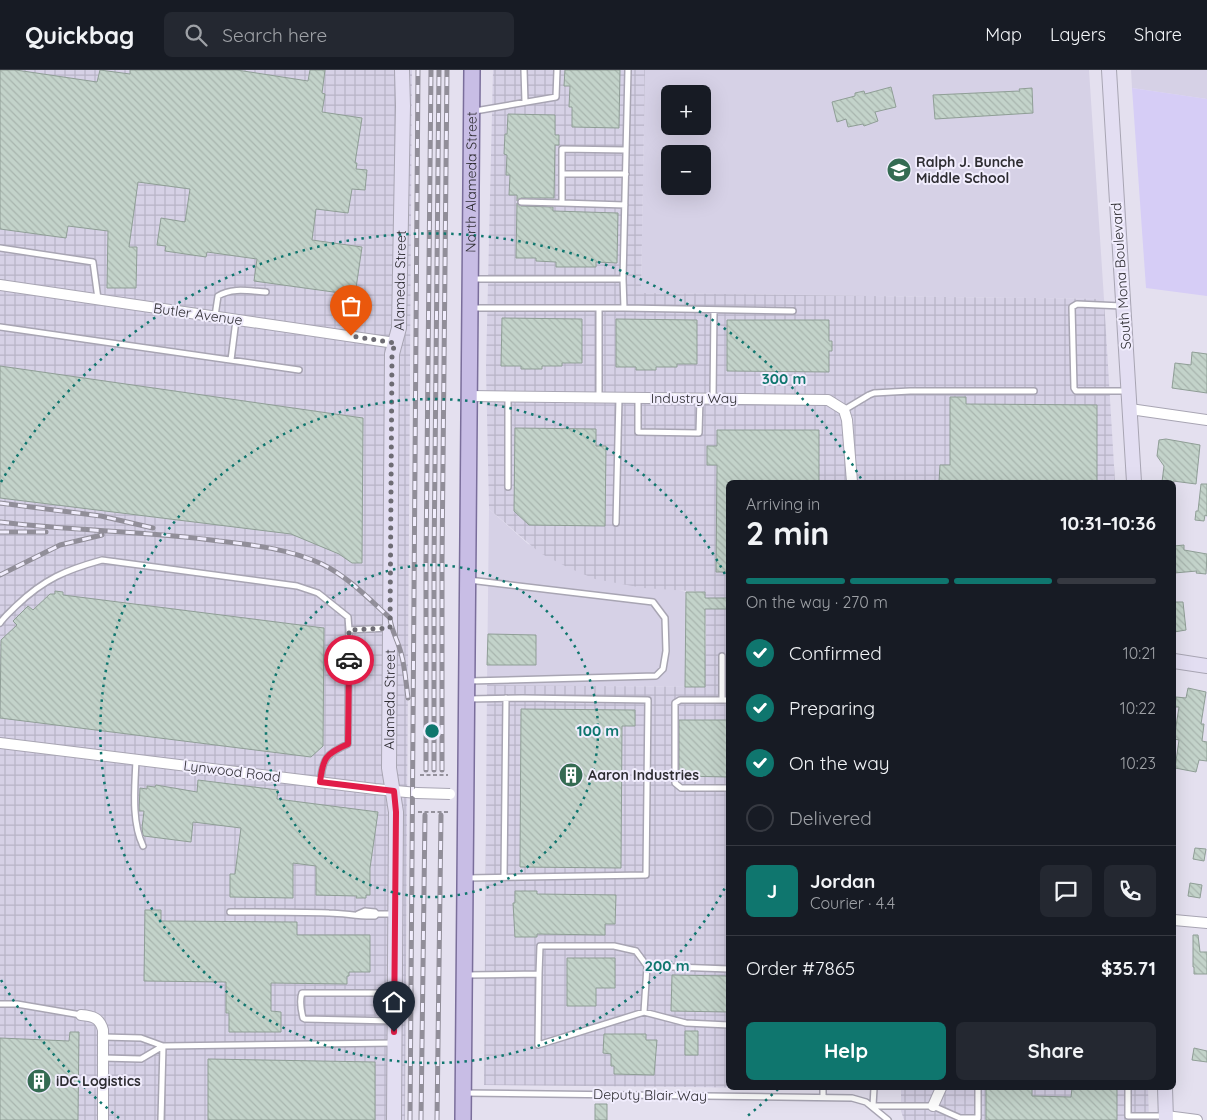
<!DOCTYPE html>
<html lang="en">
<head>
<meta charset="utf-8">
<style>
  :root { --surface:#171b24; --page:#242831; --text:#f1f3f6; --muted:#9ea1a6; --line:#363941; --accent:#0f766e }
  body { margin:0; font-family:Quicksand,sans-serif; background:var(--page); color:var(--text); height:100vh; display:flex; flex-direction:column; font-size:19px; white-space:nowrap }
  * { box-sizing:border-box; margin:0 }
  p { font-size:16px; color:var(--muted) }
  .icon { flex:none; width:28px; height:28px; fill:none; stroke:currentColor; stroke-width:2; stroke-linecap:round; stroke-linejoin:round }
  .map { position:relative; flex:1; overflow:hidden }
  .side { position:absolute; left:726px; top:410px; width:450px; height:610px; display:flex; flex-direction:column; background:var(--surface); border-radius:8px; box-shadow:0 5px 20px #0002 }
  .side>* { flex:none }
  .buttons { position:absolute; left:661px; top:15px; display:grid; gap:10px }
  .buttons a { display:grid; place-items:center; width:50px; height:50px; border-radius:8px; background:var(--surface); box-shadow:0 5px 20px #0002; font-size:25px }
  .pin { position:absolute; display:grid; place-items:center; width:42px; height:42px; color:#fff; margin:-51px -21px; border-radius:50% 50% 50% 0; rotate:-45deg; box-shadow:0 0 5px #0007 }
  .pin .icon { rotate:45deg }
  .courier { position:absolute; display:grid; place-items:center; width:50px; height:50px; margin:-25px; border:4px solid #e11d48; border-radius:50%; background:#fff; color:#222; box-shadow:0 1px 6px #0007 }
  .overview em { font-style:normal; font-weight:700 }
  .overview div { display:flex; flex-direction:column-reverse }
  .overview { display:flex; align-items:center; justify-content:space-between; height:85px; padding:0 20px }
  h1 { font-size:32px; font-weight:700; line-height:38px }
  .bar { display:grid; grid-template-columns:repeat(4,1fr); gap:8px 5px; align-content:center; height:60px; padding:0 20px }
  .bar i { height:6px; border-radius:4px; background:var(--line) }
  .bar .current { background:var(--accent) }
  .bar p { grid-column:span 4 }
  .line { display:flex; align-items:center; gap:12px; padding:0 20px; border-top:1px solid var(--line) }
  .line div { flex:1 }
  .round { display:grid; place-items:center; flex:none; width:52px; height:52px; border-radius:8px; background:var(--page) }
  ol { padding:0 20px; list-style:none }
  li { display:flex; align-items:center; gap:15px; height:55px }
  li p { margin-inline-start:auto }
  li .icon { padding:5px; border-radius:50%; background:var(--accent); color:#fff; stroke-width:4 }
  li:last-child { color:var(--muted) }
  li i { width:28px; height:28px; border:2px solid var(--line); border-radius:50% }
  .action { display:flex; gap:10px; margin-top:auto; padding:10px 20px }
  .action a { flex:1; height:58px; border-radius:8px; background:var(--accent); color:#fff; font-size:20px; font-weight:700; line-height:58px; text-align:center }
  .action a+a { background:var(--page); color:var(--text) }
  header { display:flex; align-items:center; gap:30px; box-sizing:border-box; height:70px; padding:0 25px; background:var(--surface); border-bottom:1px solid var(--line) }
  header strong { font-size:24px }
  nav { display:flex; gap:28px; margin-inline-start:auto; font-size:18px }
  .search { width:350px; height:45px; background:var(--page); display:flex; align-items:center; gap:12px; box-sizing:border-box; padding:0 18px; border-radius:8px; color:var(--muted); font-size:19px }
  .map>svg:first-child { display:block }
</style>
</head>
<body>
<header>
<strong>Quickbag</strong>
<div class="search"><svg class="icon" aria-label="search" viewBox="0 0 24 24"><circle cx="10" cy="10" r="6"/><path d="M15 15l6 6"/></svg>Search here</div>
<nav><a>Map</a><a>Layers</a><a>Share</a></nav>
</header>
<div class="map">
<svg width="1207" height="1050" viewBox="0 0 1207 1050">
  <defs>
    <pattern id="industrial-grid" width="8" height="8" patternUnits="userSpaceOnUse" patternTransform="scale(1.25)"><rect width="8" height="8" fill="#d6d1e6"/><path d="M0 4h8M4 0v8" fill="none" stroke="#b8b4c6"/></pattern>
    <pattern id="building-back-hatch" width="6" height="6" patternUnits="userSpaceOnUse" patternTransform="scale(1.25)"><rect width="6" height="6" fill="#c3d3ca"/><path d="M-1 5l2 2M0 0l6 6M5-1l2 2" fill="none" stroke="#a8b5ae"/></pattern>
  </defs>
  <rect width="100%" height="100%" fill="#e4e0ef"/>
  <path fill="#d6d1e6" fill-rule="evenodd" d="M 645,0 L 1089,0 L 1104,229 L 641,223 ZM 670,24 L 702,24 L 702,56 L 670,56 ZM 670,84 L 702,84 L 702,116 L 670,116 Z
    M 1131,0 L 1207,0 L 1207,29 L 1132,18 Z
    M 489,439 L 528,474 L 686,522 L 705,522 L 705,617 L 487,615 Z"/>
  <path fill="url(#industrial-grid)" d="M 0,0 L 412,0 L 405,1050 L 0,1050 Z
    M 493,0 L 645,0 L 641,223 L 1104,229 L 1115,412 L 729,412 L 729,1018 L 803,1018 L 484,1015 L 487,615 L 704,617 L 706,566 L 705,522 L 643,518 L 595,509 L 569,498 L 540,483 L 489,439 L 486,298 Z
    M 901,1018 L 1148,1018 L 1149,1050 L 904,1050 L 901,1041 Z"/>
  <path fill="#d6cdf6" d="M 1132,18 L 1207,29 L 1207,226 L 1146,218 Z"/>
  <path fill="url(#building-back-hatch)" stroke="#8f9e96" d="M 0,0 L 16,0 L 97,12 L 100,0 L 130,4 L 130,0 L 237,0 L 308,11 L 310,0 L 325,0 L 322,23 L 325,24 L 322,42 L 362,48 L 355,93 L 357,93 L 356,99 L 367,100 L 365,120 L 352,119 L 348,143 L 316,139 L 312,170 L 362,177 L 355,225 L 254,211 L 257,189 L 207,182 L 206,187 L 165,181 L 166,176 L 157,175 L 161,148 L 185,152 L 190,119 L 138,112 L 129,177 L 137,177 L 136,218 L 107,218 L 108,161 L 68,156 L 66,168 L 0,159 Z
    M 565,0 L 620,0 L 619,58 L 572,57 L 572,37 L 569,37 L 570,16 L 564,16 Z
    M 891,17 L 896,37 L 875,42 L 878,51 L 864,56 L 863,54 L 848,57 L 846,49 L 837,52 L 832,32 L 855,26 L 855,23 L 864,21 L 865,24 Z
    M 1032,18 L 1033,43 L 935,49 L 933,25 L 1020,21 L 1019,19 Z
    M 508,44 L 555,45 L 555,65 L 559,65 L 559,75 L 555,75 L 554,128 L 521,128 L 517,131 L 517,125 L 509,125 L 510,105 L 506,105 L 507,85 L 504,84 L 505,64 L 507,64 Z
    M 517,133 L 521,136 L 553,137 L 553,141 L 618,143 L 617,193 L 596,192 L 596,197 L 556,197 L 556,192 L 536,191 L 536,188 L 516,188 Z
    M 502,248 L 582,249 L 582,293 L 562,293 L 562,296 L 542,296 L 542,299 L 521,299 L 521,296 L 501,296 Z
    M 616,249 L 697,250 L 697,294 L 677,294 L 677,297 L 656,297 L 656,300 L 636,300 L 636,297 L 616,297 Z
    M 727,250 L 829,250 L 829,271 L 832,271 L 832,281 L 829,281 L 829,302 L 727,301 Z
    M 1192,282 L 1207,284 L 1207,323 L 1172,318 L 1175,293 L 1191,295 Z
    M 0,296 L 363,348 L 362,493 L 352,493 L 339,484 L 291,464 L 0,428 Z
    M 950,327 L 966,327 L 966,334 L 1097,335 L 1097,412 L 939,412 L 940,395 L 950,395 Z
    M 515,358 L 596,359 L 596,376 L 606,376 L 605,456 L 529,455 L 514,441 Z
    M 717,360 L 819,360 L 819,412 L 729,412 L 729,502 L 716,502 L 717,395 L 707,395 L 707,376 L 717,376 Z
    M 1166,369 L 1200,375 L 1196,414 L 1173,411 L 1173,412 L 1162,412 L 1164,396 L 1157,386 L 1159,370 Z
    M 1201,414 L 1207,414 L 1207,446 L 1205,445 L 1204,451 L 1195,450 L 1196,441 L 1198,441 Z
    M 1184,475 L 1184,480 L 1207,484 L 1206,504 L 1196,503 L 1197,501 L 1174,503 L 1174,476 Z
    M 55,521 L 63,522 L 63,525 L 324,558 L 323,676 L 311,687 L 0,648 L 1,570 L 17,555 L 13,551 L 28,536 L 33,540 L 50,524 L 55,524 Z
    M 686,522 L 705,522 L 705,528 L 729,528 L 729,539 L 705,539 L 705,617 L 685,617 Z
    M 1174,532 L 1183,532 L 1186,560 L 1174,562 Z
    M 488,564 L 536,565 L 536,595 L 487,595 Z
    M 1188,618 L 1206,622 L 1201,654 L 1204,654 L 1202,671 L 1207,672 L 1207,691 L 1199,690 L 1196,702 L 1175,698 L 1179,670 L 1174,669 L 1179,637 L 1175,637 L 1176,627 L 1186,628 Z
    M 521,639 L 635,640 L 635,656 L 622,656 L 621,798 L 520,797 Z
    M 679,650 L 729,650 L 729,707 L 679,706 Z
    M 198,710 L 278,720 L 277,729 L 378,742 L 370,798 L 370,825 L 366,825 L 366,828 L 356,828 L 357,826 L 316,825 L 316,796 L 293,793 L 293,828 L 230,827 L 230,804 L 235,804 L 241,758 L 193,752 L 191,772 L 144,766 L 143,765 L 142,758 L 144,741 L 139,741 L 140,718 L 147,719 L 147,716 L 155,717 L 156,715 L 197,722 Z
    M 1195,778 L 1206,779 L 1204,791 L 1193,789 Z
    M 1190,813 L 1202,815 L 1200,828 L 1188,826 Z
    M 515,821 L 537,821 L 537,824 L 616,825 L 615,854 L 605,854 L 605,865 L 537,864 L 537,867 L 515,867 L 513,833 L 515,833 Z
    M 145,840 L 161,840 L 161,851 L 297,852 L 297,865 L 370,865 L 370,902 L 349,902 L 349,906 L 347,906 L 347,914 L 271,913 L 271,941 L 281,942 L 281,962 L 229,962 L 229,943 L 226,943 L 226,912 L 144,911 Z
    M 1193,865 L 1198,865 L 1200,882 L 1207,882 L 1207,904 L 1194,904 L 1194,897 L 1193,897 Z
    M 567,888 L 615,888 L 615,918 L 596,918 L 596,936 L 567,936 Z
    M 672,905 L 729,906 L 729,942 L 671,941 Z
    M 685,961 L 698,961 L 698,985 L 685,985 Z
    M 70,962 L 79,962 L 78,1050 L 0,1050 L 0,968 L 69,971 Z
    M 604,964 L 646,964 L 646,970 L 657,970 L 654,1005 L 614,1004 L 614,996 L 611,996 L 611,984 L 603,983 Z
    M 1194,978 L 1207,981 L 1207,992 L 1192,990 Z
    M 208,989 L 375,992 L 375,1050 L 208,1050 Z
    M 986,1018 L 1032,1018 L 1032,1026 L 1071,1027 L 1072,1018 L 1117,1018 L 1117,1050 L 986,1050 Z
    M 595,1034 L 607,1034 L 607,1050 L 595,1050 Z"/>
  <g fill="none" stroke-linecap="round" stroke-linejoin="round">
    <defs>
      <path id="lane" d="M 524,0 L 525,32
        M 475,41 L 556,27 L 557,0
        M 562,104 L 626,104
        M 521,132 L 562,133
        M 625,135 L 562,133 L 562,79 L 626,80
        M 0,178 L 93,192 L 98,229
        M 623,209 L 628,0
        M 1122,236 L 1077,234 L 1072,237 L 1074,318 L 1076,321 L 1128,321
        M 472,238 L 624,238 L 623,209 L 473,209
        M 624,238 L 793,241
        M 599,239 L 599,327
        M 215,246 L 218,226 C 232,217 250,221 266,222
        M 0,257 L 299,300
        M 231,290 L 236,250
        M 638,327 L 638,362 L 699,363 L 700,328
        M 713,328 L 714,240
        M 844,340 L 869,325 L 874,323 L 910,321 L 1034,321
        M 508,417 L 508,326
        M 616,453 L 619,328
        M 469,510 L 653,532 L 665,548 L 666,581 L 663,599 L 656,606 L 469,611
        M 0,553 C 5,546 11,541 16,536 C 44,509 66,500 102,490 L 297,516 L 318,523 L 348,547 L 349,560
        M 722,630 L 722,586
        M 729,630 L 680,630 L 675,633 L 675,713 L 681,718 L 729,718
        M 136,690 C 135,716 131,751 143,776
        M 320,712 C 323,688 326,684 348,674 L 349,560 L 389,558
        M 504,807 L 506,628
        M 467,808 L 646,805 L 648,630 L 522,628 L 467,629
        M 230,842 C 263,842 296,842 329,843 C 344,843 360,847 375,846 L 377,844 L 395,844
        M 358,844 L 365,841 L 375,842 L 377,844
        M 539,904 L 540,876 L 614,876 L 636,881 L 647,896 L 729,899
        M 467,905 L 539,904 L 538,975 L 644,942 L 686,953 L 729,955
        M 0,934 L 17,934 L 81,945
        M 644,942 L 647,896
        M 393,951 L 305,949 L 303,948 C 301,940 299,931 302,923 L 394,923
        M 103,967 L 141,968 L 163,976 L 394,973
        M 103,988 L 141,989 L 163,976
        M 874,1018 L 873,1036 L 933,1036 L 960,1048 L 978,1048 L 978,1018
        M 1128,1018 L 1128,1046 L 1164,1046
        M 464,1023 L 852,1028 L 866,1032 L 888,1050
        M 823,1027 L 823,1018
        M 161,1050 L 163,976"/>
      <path id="street" d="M 0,215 L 395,273
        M 469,326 L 828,330 L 844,340 L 847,350 L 852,412
        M 1130,339 L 1207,350
        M 0,673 L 375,719 L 417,723
        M 1174,850 L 1207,853
        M 81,945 C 93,946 100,948 103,960 L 103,1050
        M 933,1036 L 941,1018
        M 1166,1046 L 1197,1050"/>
      <g id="secondary">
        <path d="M 1109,0 L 1134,412"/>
        <path d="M 1174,591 L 1207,596"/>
        <path d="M 1165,1018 L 1166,1050"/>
        <path id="s1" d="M 394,1050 L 396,742 L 389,698 L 392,284 L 399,258 L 403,36 L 402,0"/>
      </g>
      <g id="primary">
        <path id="s2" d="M 463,1050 L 472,0"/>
      </g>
    </defs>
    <use href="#lane" stroke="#a8a5b3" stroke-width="8"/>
    <use href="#street" stroke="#a8a5b3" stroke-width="12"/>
    <use href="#secondary" stroke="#a8a5b3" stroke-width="16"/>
    <use href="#primary" stroke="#7a6e9b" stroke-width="18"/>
    <path stroke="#94919c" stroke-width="2" stroke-dasharray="4 2.5" stroke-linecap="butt" d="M 420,705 L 448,705
      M 418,742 L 448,742"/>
    <use href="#lane" stroke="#fff" stroke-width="5"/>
    <use href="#street" stroke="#fff" stroke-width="10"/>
    <use href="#secondary" stroke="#e3def2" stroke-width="14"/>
    <use href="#primary" stroke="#c8bde5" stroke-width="15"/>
    <defs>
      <path id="rail" d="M 0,433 L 101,446 L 153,458
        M 0,452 C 73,461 146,461 219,471 C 254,475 289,479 322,494 C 348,507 368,528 390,548 C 391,560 398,571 401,583 C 405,597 406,613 408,628
        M 0,462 L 46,462
        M 0,505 L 60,475 L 102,465
        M 426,700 L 426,491 L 431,0
        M 434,700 L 434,491 L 439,0
        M 442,700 L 442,491 L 447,0
        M 410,1050 L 418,0
        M 421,1050 L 425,745
        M 437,1050 L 441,745"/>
    </defs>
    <use href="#rail" stroke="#918e99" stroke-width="5"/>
    <use href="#rail" stroke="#f1edfd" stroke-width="3" stroke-dasharray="9" stroke-linecap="butt"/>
    <defs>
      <path id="street-bridge" d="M 417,723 L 450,724"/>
    </defs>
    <use href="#street-bridge" stroke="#a8a5b3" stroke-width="12" stroke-linecap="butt"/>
    <use href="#street-bridge" stroke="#fff" stroke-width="10"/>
  </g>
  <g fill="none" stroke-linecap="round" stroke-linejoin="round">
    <path stroke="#6e6c74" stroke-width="5" stroke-dasharray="0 9" d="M 349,590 L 349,560 L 390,558 L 392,284 L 395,273 L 351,266"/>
    <path stroke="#e11d48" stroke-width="6" d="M 349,590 L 348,674 C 325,684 323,688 320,712 L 394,721 L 396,742 L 394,962"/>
  </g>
  <g fill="none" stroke="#0f766e" stroke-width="2.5" stroke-dasharray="2.5 5">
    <circle cx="432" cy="661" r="166"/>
    <path d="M728 812A332 332 0 1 1 728 510"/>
    <path d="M778 1019A498 498 0 0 1 745 1048M119 1048A498 498 0 0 1 1 910M1 412A498 498 0 0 1 863 412"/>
  </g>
  <defs>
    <symbol id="school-disc" viewBox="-11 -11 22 22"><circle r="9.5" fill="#346b52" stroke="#f1edfd"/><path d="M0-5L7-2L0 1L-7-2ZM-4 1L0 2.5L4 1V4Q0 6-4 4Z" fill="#fff"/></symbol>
    <symbol id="building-disc" viewBox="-11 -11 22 22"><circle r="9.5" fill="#346b52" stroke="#f1edfd"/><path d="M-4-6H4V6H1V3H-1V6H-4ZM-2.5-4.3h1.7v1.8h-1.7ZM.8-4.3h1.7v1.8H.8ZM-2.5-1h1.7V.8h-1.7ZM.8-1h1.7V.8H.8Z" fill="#fff"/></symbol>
  </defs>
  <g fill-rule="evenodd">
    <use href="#school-disc" x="885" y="86" width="28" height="28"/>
    <use href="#building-disc" x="557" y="691" width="28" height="28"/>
    <use href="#building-disc" x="25" y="997" width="28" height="28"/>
  </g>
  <g text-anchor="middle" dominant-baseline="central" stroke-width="4" stroke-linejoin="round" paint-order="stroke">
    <g font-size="14" font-weight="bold" fill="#2e2d32" stroke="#f1edfd" text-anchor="start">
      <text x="916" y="92">Ralph J. Bunche<tspan x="916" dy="16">Middle School</tspan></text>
      <text x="588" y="705">Aaron Industries</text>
      <text x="56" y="1011">iDC Logistics</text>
    </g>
    <g font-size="14" fill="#2e2d32" stroke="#f1edfd">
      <text stroke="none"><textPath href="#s2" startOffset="938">North Alameda Street</textPath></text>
      <text transform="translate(1121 206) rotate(-94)">South Mona Boulevard</text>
      <text stroke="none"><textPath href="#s1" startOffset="841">Alameda Street</textPath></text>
      <text transform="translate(198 244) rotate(8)">Butler Avenue</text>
      <text x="694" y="328">Industry Way</text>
      <text stroke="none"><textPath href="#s1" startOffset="421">Alameda Street</textPath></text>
      <text transform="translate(232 701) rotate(7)">Lynwood Road</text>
      <text transform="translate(650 1025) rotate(1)">Deputy Blair Way</text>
    </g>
  </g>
  <circle cx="432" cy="661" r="8" fill="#0f766e" stroke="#f1edfd" stroke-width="2.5"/>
  <g font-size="15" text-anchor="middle" font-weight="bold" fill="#0f766e" stroke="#f1edfd" stroke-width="4" stroke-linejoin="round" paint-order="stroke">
    <text x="784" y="314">300 m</text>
    <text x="598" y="666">100 m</text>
    <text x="667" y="901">200 m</text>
  </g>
</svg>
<div class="buttons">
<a>+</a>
<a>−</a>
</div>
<div class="pin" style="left:351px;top:266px;background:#ea580c"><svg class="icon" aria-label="bag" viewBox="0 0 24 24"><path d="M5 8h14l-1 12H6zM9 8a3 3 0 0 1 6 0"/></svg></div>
<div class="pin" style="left:394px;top:962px;background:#1f2937"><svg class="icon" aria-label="home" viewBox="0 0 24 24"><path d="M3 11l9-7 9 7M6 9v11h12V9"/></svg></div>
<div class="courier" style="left:349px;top:590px"><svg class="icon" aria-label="car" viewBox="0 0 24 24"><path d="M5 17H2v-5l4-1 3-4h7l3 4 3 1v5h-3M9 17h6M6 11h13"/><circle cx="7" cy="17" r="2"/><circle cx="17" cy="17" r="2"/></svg></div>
<section class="side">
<div class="overview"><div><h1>2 min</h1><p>Arriving in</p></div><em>10:31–10:36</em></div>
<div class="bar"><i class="current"></i><i class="current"></i><i class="current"></i><i></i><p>On the way · 270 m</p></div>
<ol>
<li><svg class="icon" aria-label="check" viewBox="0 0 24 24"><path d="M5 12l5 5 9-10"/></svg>Confirmed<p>10:21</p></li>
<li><svg class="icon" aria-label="check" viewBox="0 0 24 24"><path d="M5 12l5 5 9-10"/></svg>Preparing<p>10:22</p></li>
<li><svg class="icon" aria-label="check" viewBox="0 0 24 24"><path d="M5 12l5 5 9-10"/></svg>On the way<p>10:23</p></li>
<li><i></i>Delivered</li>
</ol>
<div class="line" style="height:90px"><b class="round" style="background:var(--accent);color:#fff">J</b><div><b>Jordan</b><p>Courier · 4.4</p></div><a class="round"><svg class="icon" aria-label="chat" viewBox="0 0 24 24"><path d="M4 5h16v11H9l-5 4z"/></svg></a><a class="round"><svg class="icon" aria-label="phone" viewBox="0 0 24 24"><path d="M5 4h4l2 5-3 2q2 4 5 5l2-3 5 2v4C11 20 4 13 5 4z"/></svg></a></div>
<div class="line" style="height:65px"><div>Order #7865</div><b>$35.71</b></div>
<div class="action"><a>Help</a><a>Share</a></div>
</section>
</div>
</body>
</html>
